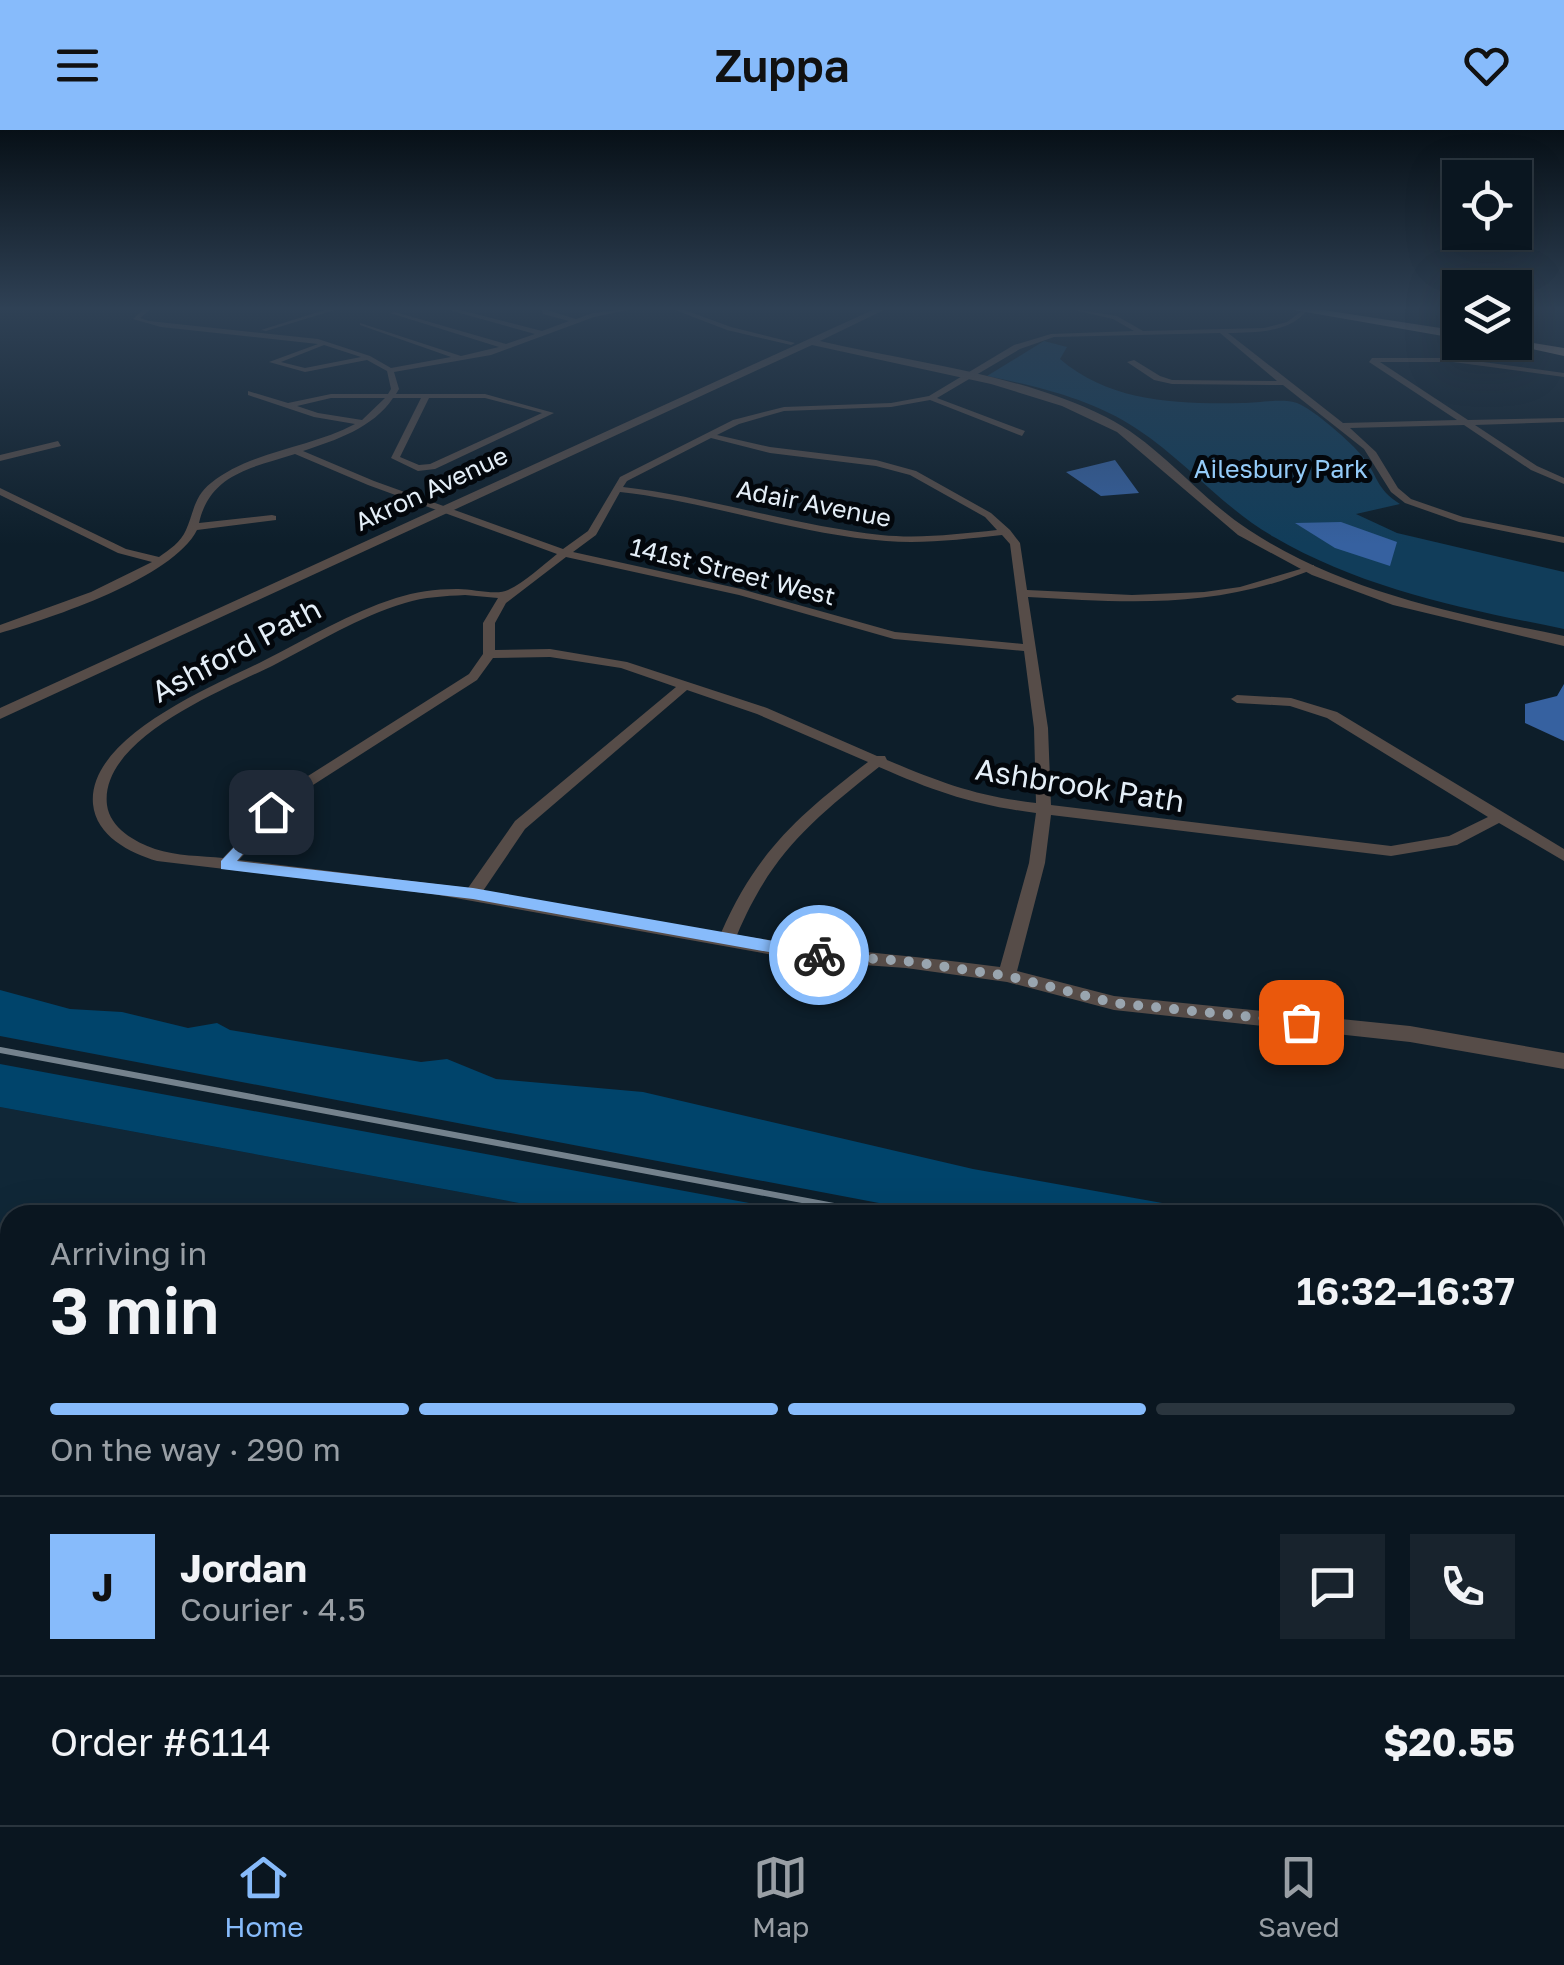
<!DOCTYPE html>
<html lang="en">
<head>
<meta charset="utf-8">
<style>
  :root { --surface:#0a1620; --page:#18232d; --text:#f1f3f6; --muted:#999fa5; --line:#2a353e; --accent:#87bbfb }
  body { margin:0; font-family:"Golos Text",sans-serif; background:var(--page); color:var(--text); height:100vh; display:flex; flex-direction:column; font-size:38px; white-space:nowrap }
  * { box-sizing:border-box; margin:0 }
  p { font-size:32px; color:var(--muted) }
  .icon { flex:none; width:55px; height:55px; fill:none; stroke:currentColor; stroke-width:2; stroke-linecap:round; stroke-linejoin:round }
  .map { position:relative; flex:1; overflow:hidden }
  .sheet { position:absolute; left:0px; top:1075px; width:1565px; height:620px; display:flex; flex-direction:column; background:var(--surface); border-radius:30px 30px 0 0; box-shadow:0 10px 40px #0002,0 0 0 2px var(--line) }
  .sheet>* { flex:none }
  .buttons { position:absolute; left:1442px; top:30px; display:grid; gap:20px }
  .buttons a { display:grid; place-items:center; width:90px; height:90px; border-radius:0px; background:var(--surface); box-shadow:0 10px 40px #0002,0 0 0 2px var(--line); font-size:50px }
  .pin { position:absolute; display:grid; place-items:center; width:85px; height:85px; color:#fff; margin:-42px; border-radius:20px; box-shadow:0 5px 15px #0006 }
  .courier { position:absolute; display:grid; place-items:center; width:100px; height:100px; margin:-50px; border:8px solid #87bbfb; border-radius:50%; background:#fff; color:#222; box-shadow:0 2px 12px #0007 }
  .overview em { font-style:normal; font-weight:600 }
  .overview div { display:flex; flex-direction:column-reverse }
  .overview { display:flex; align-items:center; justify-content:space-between; height:170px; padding:0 50px }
  h1 { font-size:65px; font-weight:600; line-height:75px }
  .bar { display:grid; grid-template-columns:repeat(4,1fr); gap:15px 10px; align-content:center; height:120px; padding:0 50px }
  .bar i { height:12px; border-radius:8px; background:var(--line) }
  .bar .selected { background:var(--accent) }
  .bar p { grid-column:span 4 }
  .line { display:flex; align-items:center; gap:25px; padding:0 50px; border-top:2px solid var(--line) }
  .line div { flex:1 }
  .round { display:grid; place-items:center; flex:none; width:105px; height:105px; border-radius:0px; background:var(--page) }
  header { display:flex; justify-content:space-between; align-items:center; height:130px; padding:0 50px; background:var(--accent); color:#111; font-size:45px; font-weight:600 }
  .tab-bar { display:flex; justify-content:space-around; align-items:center; height:140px; border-top:2px solid var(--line); background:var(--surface); font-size:28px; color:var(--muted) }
  .tab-bar a { display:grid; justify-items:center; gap:5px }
  .tab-bar .selected { color:var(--accent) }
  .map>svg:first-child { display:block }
</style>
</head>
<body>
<header><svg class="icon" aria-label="menu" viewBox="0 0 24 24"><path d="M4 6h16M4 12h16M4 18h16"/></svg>Zuppa<svg class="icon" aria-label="heart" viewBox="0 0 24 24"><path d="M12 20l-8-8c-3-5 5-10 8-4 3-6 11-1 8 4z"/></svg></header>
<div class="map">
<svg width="1564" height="1695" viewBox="0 0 1564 1695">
  <rect width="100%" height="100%" fill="#0d1e2a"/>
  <path fill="#102737" d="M 0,977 L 584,1085 L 10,1085 L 10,1345 L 0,1343 Z
    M 1555,1270 L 1564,1272 L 1564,1695 L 0,1695 L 0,1668 L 10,1657 L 10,1685 L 1555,1685 Z"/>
  <path fill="#113d5a" d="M 1044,211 L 1067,217 L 1060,229 C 1111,273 1179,274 1243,273 C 1258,273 1283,268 1297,273 C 1313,279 1352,313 1363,327 C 1379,347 1375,358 1400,374 L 1356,384 L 1397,403 L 1564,442 L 1564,499 C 1465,479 1363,459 1274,407 C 1223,378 1186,331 1137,299 C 1092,269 1039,257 987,246 Z"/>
  <path fill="#00446b" d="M 0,860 L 70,879 L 122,882 L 188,898 L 217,893 L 230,900 L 421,932 L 447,929 L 496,949 L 643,962 L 973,1039 L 1229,1085 L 942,1085 L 0,906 Z
    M 0,934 L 814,1085 L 584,1085 L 0,977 Z
    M 0,1343 L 10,1345 L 10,1620 L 0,1629 Z"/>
  <path fill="#3661a0" d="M 1115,330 L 1139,363 L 1101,366 L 1066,342 Z
    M 1341,392 L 1397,412 L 1390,436 L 1335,418 L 1295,393 Z
    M 1564,554 L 1564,611 L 1525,593 L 1525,574 L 1557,566 Z"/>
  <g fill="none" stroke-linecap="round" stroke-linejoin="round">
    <path fill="#564c48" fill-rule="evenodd" d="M 145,178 L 152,178 L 140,188 L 149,191 L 318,209 L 370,226 L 391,238 L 451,227 L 360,195 L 360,193 L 461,226 L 499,217 L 390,183 L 395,182 L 506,214 L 535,204 L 442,178 L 452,178 L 542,201 L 569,191 L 543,184 L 541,178 L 576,189 L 593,183 L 637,178 L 594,187 L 491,225 L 394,242 L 399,259 L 396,264 L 485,264 L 554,283 L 435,339 L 418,341 L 391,328 L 421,268 L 393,268 C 373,298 336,310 303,321 L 374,351 L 563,419 L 588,401 L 620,347 L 733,290 L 784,277 L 891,273 L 929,266 L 1014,215 L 1051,204 L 1134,201 L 1113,189 L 1066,178 L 1117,186 L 1143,201 L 1264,198 L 1287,192 L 1303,180 L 1307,180 C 1290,203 1256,202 1228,203 L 1343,293 L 1457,290 L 1369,232 L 1372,228 L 1453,228 L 1564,243 L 1564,247 L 1453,232 L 1380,232 L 1468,290 L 1564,288 L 1564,292 L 1475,295 L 1537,336 L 1564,348 L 1564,354 L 1531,340 L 1464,295 L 1350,298 L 1376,322 L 1398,358 L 1411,369 L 1463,387 L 1564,407 L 1564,413 L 1459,392 L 1405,373 L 1391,362 L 1364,319 L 1283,255 L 1172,254 L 1154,250 L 1127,232 L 1134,230 L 1160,246 L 1172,250 L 1277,251 L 1220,203 L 1054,207 L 1020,219 L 937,268 L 1025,301 L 1022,306 L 930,270 L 891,277 L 784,281 L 739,294 L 717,305 L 770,317 L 876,330 L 916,341 L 991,383 L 1010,400 L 1020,413 L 1027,460 L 1132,465 L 1204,462 L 1240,457 L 1314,435 L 1314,439 C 1215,479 1131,473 1028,467 L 1048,598 L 1051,675 L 1391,716 L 1449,706 L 1488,687 L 1327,588 L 1290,576 L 1237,573 L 1231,569 L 1237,565 L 1291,568 L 1337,582 L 1564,719 L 1564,731 L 1499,693 L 1457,715 L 1391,726 L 1051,685 L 1045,733 L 1017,841 L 1114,866 L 1410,896 L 1564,923 L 1564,939 L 1410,912 L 1114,880 L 1007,852 L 906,838 L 807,831 L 433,764 L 157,731 C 130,723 96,706 93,674 C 87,606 216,555 265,530 C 308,508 349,483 396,468 C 415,462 435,459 456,459 C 470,458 496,466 508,460 C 525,452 542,436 557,424 L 368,355 L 295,324 C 251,338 210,344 199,393 L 272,385 L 276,386 L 276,390 L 197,400 C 173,448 51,488 0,503 L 0,495 L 91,462 L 152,432 L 118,423 L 0,365 L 0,358 L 126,419 L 159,427 C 169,420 181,412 186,400 C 194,382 194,366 211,353 C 251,321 310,318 355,294 L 314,287 L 248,265 L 248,261 L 288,273 L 331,264 L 388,264 L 391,259 L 387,241 L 367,230 L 305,242 L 269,232 L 318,214 L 161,197 L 133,189 ZM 324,215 L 361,227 L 305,238 L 281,232 ZM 331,268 L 385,268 L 362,290 L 318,283 L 297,276 ZM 429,268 L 485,268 L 542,283 L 430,334 L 419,335 L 400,327 ZM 711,308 L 770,323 L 876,336 L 910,345 L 985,387 L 997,400 C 958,404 920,409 881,405 C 794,396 710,367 623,357 L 627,351 ZM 620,362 C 710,372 796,404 886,411 C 925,414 964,409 1002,405 L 1010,414 L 1023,514 L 895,502 L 741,459 L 573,422 L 596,405 ZM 566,427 L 739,465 L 894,509 L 1024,521 L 1034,598 L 1036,673 C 976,666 942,653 887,630 L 885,626 L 877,626 L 767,578 L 627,532 L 550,519 L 495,520 L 495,493 L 506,473 ZM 465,465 L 498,468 L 483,493 L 483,524 L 469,544 L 289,658 L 223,728 C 202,726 176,726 155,719 C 135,712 110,698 107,675 C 99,608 226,559 274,535 C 317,513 358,487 405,473 C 424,467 445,466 465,465 ZM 550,527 L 621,538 L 676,557 L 515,691 L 468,758 L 239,730 L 299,664 L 477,550 L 493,528 ZM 687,560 L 757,584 L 868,632 C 799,685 757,721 721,803 L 483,761 L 525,699 ZM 879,637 C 936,662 974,675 1036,683 L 1029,733 L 1000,837 C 912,825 824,820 737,805 C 771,724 812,690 879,637 Z
      M 331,178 L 341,178 L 266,201 L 261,200 Z
      M 670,178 L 679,178 L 731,197 L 795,213 L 791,215 L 727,200 Z
      M 58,311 L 61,316 L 0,331 L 0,325 Z
      M 10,1682 L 10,1685 L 47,1685 L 43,1695 L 3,1695 Z
      M 1069,1685 L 1101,1685 L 1098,1695 L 1066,1695 Z
      M 1264,1685 L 1304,1685 L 1308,1695 L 1268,1695 Z"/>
    <path fill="#564c48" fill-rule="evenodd" d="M 877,178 L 888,178 L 820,211 C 915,233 1017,243 1106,287 C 1161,315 1198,367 1249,400 C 1343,462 1456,484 1564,506 L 1564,516 L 1393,475 L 1312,445 L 1238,405 L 1117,302 L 1062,276 L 991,254 L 812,215 L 0,589 L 0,578 Z"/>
    <path fill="#9a867c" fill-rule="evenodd" d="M 1283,178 L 1310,178 L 1460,201 L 1460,209 Z
      M 1515,210 L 1564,218 L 1564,226 L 1500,212 Z"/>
    <path stroke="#74828d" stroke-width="6" d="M 0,920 L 882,1085
      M 1555,1211 L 1564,1213"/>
  </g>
  <linearGradient id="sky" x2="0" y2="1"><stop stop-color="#071017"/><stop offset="0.43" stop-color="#2f4155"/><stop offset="1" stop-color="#2f4155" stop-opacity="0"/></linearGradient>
  <rect width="1564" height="415" fill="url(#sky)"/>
  <path fill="#87bbfb" d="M 271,678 L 278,682 L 237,731 L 473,758 L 819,819 L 827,825 L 819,831 L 473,769 L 221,739 L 221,731 Z"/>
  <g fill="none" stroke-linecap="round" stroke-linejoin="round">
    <path stroke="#99a5af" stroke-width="10" stroke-dasharray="0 18" d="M 819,825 L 906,831 L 1008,846 L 1114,873 L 1301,892"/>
  </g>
  <g text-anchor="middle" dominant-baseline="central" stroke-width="10" stroke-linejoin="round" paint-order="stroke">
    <g font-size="25" fill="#94cbf8" stroke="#03070c">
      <text x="1281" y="338">Ailesbury Park</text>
    </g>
    <g font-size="25" fill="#e4eef7" stroke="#03070c">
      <text transform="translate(431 358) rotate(-25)">Akron Avenue</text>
      <text transform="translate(814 373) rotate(11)">Adair Avenue</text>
      <text transform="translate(733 441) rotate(14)">141st Street West</text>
    </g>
    <g font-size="30" fill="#e4eef7" stroke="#03070c">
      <text transform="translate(236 520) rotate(-28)">Ashford Path</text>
      <text transform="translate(1080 655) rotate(9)">Ashbrook Path</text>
    </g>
  </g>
</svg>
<div class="buttons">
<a><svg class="icon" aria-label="locate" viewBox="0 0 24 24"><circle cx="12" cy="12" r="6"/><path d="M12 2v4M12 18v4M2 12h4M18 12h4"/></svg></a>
<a><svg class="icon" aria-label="layers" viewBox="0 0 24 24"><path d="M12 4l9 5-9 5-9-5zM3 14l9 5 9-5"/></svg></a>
</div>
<div class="pin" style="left:1301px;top:892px;background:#ea580c"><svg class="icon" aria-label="bag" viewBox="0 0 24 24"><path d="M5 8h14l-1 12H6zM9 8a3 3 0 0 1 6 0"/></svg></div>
<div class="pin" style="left:271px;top:682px;background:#1f2937"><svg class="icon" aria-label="home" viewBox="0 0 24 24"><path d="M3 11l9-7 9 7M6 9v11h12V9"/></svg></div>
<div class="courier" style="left:819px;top:825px"><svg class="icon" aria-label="bike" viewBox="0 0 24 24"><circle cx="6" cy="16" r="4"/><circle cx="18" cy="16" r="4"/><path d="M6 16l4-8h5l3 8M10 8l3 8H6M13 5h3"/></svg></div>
<section class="sheet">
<div class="overview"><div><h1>3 min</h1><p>Arriving in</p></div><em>16:32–16:37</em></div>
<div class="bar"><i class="selected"></i><i class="selected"></i><i class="selected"></i><i></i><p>On the way · 290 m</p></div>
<div class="line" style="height:180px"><b class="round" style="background:var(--accent);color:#111">J</b><div><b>Jordan</b><p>Courier · 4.5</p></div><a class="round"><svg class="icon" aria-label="chat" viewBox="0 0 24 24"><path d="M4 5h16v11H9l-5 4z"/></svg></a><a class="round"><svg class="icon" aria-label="phone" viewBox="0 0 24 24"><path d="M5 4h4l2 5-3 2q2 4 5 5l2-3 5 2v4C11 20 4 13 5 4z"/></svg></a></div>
<div class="line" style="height:130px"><div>Order #6114</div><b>$20.55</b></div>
</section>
</div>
<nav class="tab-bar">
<a class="selected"><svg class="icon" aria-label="home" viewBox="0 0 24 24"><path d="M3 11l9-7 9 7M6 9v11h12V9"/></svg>Home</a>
<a><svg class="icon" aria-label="map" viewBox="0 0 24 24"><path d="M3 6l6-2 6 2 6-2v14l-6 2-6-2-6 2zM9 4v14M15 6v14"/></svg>Map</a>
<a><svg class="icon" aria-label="saved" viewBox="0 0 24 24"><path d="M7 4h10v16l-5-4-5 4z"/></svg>Saved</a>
</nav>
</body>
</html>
